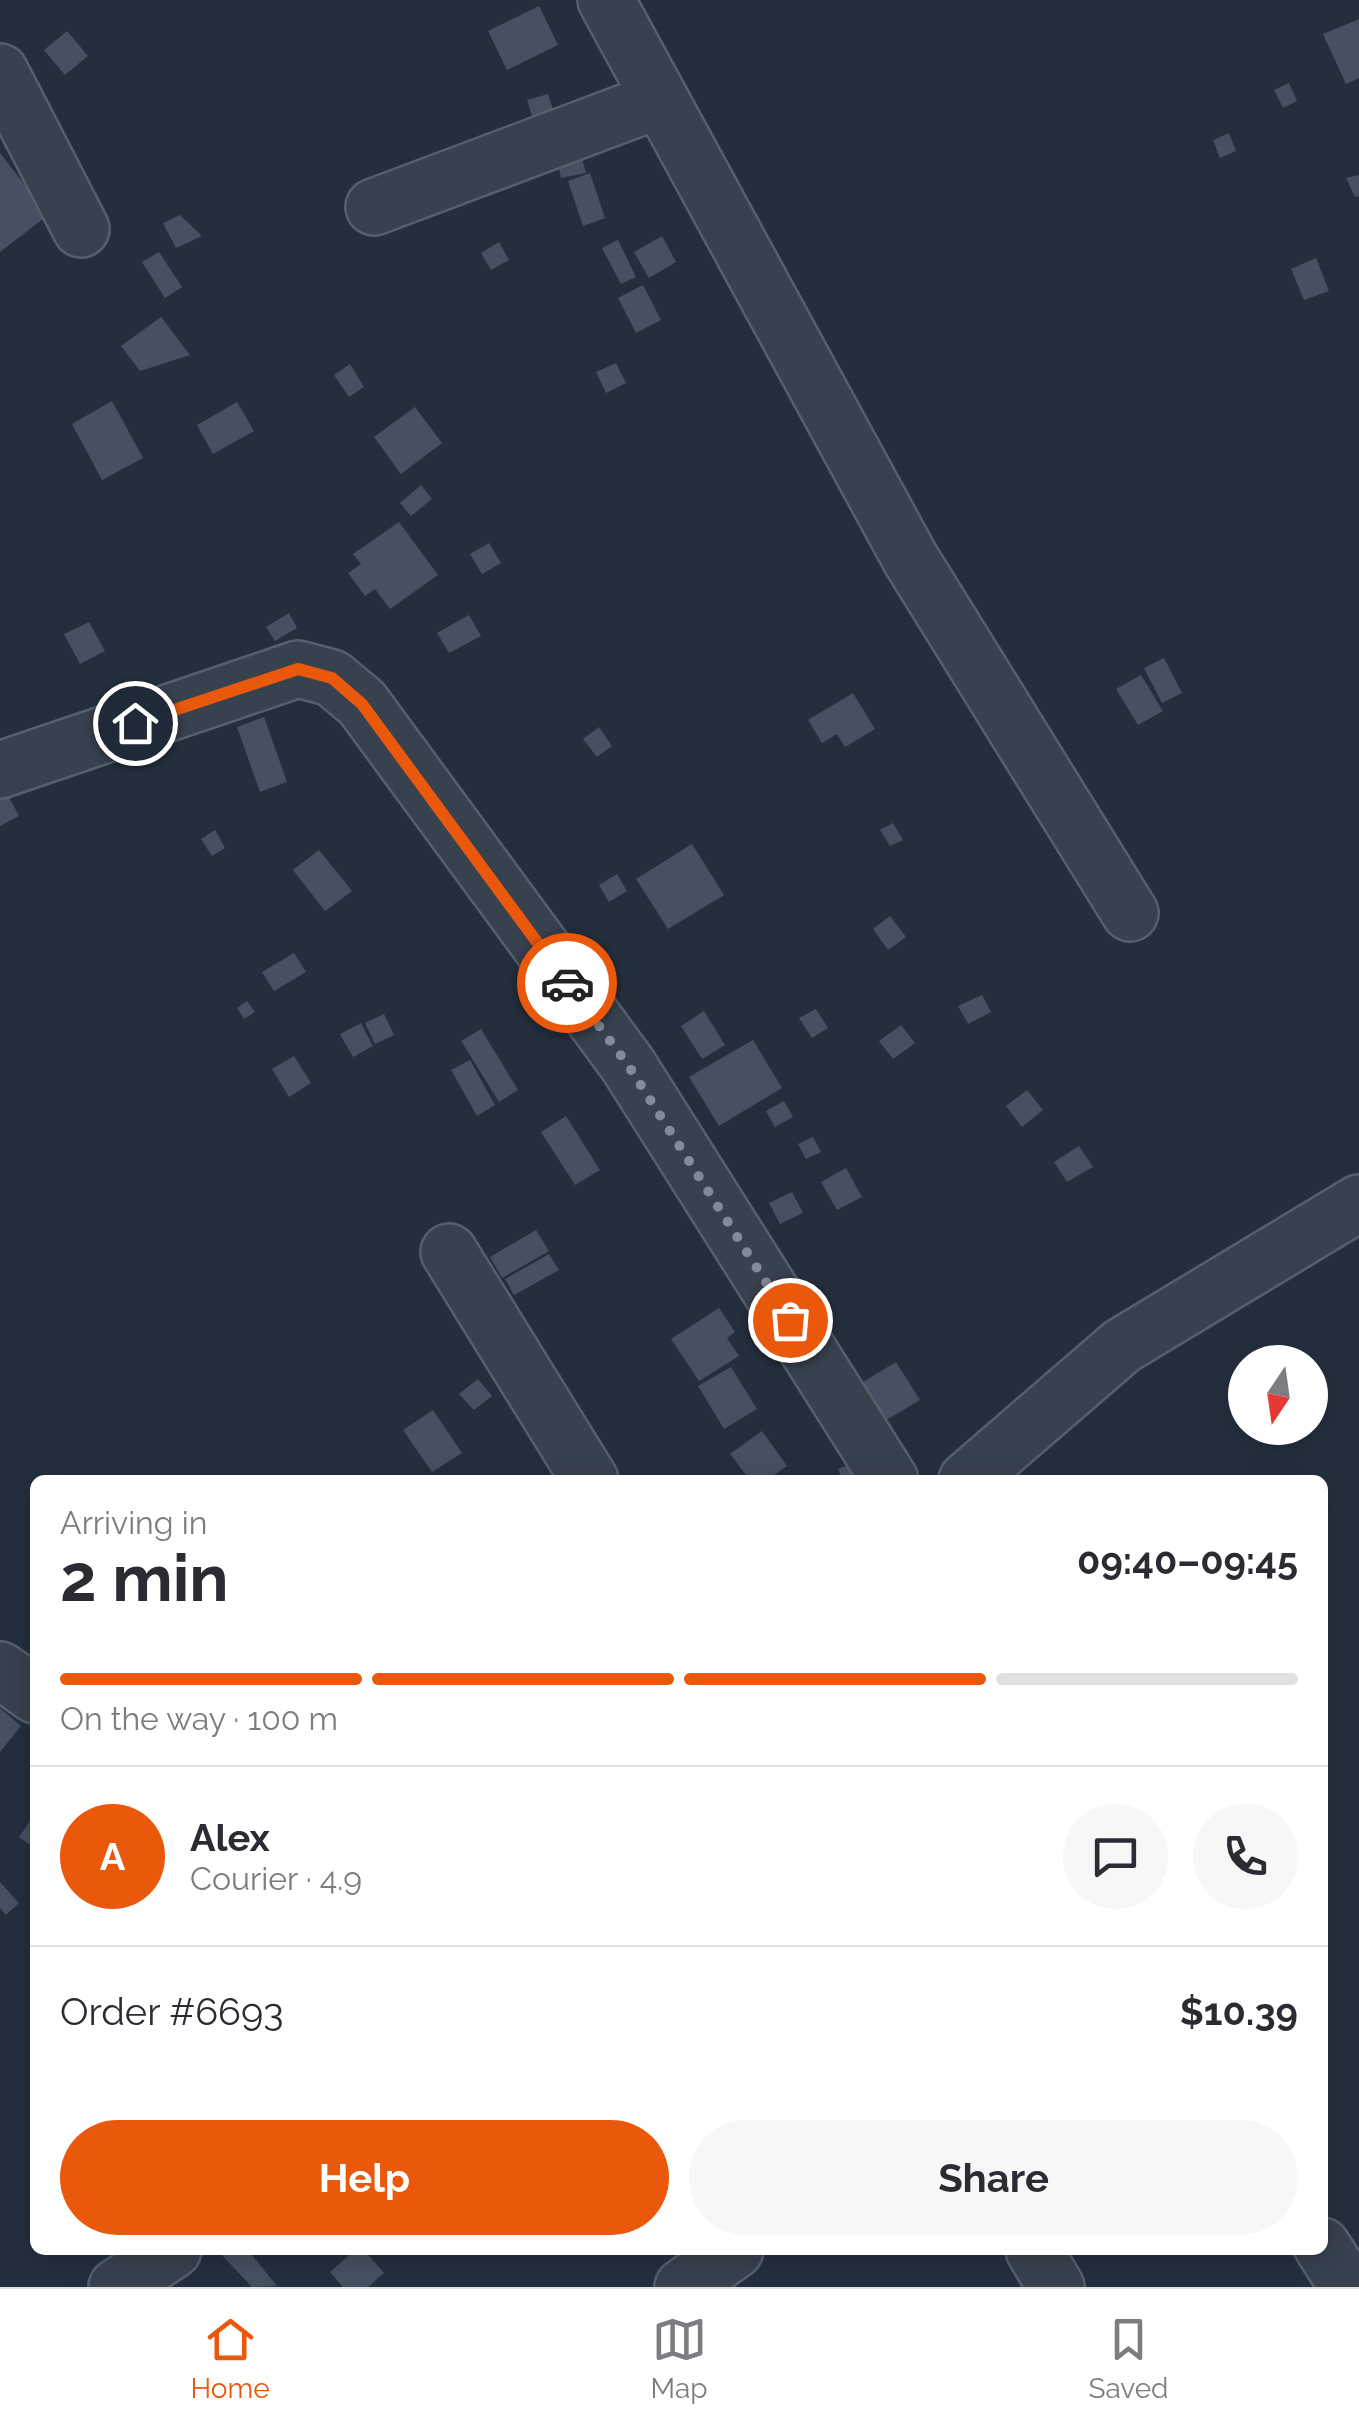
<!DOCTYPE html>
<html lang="en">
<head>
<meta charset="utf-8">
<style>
  :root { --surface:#fff; --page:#f7f7f7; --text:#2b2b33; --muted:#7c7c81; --line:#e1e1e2; --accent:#ea580c }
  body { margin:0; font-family:Raleway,sans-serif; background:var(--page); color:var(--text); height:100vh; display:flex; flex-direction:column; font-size:38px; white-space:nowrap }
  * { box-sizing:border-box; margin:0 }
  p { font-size:32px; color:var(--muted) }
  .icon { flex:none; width:55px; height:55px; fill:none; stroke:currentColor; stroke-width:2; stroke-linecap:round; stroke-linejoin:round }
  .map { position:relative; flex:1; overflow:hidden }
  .side { position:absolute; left:30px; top:1475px; width:1298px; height:780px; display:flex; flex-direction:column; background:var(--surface); border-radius:15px; box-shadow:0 5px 25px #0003 }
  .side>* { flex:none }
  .needle { width:65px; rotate:193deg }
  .buttons { position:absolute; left:1228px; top:1345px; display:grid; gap:20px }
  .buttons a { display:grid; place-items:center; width:100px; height:100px; border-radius:50%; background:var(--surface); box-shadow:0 5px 25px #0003; font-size:50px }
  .pin { position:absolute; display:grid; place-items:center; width:85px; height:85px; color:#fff; margin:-42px; border:5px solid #fff; border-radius:50%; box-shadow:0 2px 10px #0007 }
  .courier { position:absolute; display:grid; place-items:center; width:100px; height:100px; margin:-50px; border:8px solid #ea580c; border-radius:50%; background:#fff; color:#222; box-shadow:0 2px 12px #0007 }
  .headline em { font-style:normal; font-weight:700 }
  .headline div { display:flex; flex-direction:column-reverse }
  .headline { display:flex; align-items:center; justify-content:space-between; height:170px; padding:0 30px }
  h1 { font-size:65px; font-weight:700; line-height:75px }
  .bar { display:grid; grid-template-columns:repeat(4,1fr); gap:15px 10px; align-content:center; height:120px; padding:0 30px }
  .bar i { height:12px; border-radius:8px; background:var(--line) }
  .bar .selected { background:var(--accent) }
  .bar p { grid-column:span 4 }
  .line { display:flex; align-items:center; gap:25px; padding:0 30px; border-top:2px solid var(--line) }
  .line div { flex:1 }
  .round { display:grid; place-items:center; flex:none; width:105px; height:105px; border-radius:52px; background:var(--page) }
  .cta { display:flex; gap:20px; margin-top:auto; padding:20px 30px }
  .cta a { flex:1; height:115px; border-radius:60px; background:var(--accent); color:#fff; font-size:40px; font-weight:700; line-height:115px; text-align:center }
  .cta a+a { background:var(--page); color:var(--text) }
  .menu { display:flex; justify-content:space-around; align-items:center; height:140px; border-top:2px solid var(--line); background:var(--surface); font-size:28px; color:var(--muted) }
  .menu a { display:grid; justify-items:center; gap:5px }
  .menu .selected { color:var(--accent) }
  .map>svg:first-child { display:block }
</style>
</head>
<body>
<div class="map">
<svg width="1359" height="2287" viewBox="0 0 1359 2287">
  <rect width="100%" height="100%" fill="#242f3e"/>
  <path fill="#455162" d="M 539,6 L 558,45 L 507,70 L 488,31 Z
    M 1359,19 L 1359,78 L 1346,84 L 1323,34 Z
    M 67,31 L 88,56 L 65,75 L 44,50 Z
    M 1289,83 L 1297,101 L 1283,108 L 1274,90 Z
    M 548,94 L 557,122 L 536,128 L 527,100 Z
    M 1229,133 L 1236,151 L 1220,158 L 1213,140 Z
    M 0,153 L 48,215 L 0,252 Z
    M 581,154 L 586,173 L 561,178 L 557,159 Z
    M 590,173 L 605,218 L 583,226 L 568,181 Z
    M 1359,175 L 1359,196 L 1355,197 L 1346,178 Z
    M 180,215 L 202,236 L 176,248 L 163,223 Z
    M 662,236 L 676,262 L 649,278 L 634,252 Z
    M 618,240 L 636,277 L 621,284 L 602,248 Z
    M 499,242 L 509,260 L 491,270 L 481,253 Z
    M 159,252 L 182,287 L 165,298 L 142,262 Z
    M 1316,258 L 1329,291 L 1304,300 L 1291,269 Z
    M 643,285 L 661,320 L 636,333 L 618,298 Z
    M 161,317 L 190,355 L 140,371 L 121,346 Z
    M 616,363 L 626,383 L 606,393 L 596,372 Z
    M 350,364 L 364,387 L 349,397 L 334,375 Z
    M 112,401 L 143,458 L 102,480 L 72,424 Z
    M 237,402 L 254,431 L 213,454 L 197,425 Z
    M 415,407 L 442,443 L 401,474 L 374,437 Z
    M 421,485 L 432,499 L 411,516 L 400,503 Z
    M 399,522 L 438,575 L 390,609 L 375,589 L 365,596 L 348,573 L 361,564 L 353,554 Z
    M 489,543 L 501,563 L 482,574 L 470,554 Z
    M 289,613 L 297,628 L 275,641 L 266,627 Z
    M 469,615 L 481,636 L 449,653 L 437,633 Z
    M 89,622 L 105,651 L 80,664 L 64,634 Z
    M 1164,658 L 1182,693 L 1162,703 L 1144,668 Z
    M 1141,675 L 1163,711 L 1138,725 L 1116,689 Z
    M 853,693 L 875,729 L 845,747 L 837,734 L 822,743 L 808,720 Z
    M 264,717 L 287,782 L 260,792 L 237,727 Z
    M 599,727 L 612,746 L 597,757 L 583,739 Z
    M 8,795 L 19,816 L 0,826 L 0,799 Z
    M 893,823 L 903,840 L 890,846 L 880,830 Z
    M 215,830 L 225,848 L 212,856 L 201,839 Z
    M 692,844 L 724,895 L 668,929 L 636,879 Z
    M 319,850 L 352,891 L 325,911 L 293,870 Z
    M 617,874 L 627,891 L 609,902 L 599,885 Z
    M 890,916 L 906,937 L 888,950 L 873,929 Z
    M 294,953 L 306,972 L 274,991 L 262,972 Z
    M 982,995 L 991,1012 L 968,1024 L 958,1006 Z
    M 247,1001 L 255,1012 L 244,1019 L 237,1008 Z
    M 816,1009 L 828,1028 L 812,1038 L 799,1018 Z
    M 704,1011 L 725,1045 L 702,1059 L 681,1026 Z
    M 384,1014 L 394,1035 L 375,1044 L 365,1023 Z
    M 361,1023 L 373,1046 L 353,1057 L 340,1034 Z
    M 901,1025 L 915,1043 L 893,1059 L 879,1041 Z
    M 481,1029 L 518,1090 L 499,1102 L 461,1041 Z
    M 753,1040 L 782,1088 L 719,1126 L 689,1077 Z
    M 294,1056 L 311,1083 L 289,1097 L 272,1069 Z
    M 470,1060 L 495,1105 L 477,1116 L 451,1070 Z
    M 1027,1090 L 1043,1110 L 1022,1127 L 1006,1106 Z
    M 784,1101 L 793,1117 L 775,1127 L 766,1111 Z
    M 566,1116 L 600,1170 L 575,1185 L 541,1132 Z
    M 813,1137 L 821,1152 L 806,1159 L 798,1144 Z
    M 1079,1146 L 1093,1167 L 1067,1182 L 1054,1162 Z
    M 846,1168 L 862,1197 L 837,1210 L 821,1182 Z
    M 792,1192 L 803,1213 L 780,1224 L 769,1203 Z
    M 536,1230 L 549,1251 L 502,1278 L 490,1257 Z
    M 549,1254 L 559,1270 L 514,1295 L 505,1279 Z
    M 719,1308 L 735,1332 L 727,1338 L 739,1356 L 699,1381 L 671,1339 Z
    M 896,1362 L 920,1400 L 881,1423 L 858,1385 Z
    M 731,1367 L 757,1409 L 724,1429 L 698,1386 Z
    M 478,1379 L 492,1396 L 474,1410 L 459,1394 Z
    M 433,1410 L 462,1453 L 432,1472 L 403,1430 Z
    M 762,1431 L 787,1466 L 767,1480 L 750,1480 L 730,1454 Z
    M 864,1459 L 869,1474 L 855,1480 L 842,1480 L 838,1469 Z
    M 0,1708 L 21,1726 L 0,1752 Z
    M 35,1814 L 35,1848 L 19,1837 Z
    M 0,1882 L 19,1903 L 6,1915 L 0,1908 Z
    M 217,2250 L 248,2250 L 277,2286 L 252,2287 Z
    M 355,2250 L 364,2250 L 384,2273 L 368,2287 L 343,2287 L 330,2272 Z"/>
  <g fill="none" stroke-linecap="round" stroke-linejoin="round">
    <defs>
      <path id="minor" d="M 606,0 L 910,558 L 1130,913
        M 0,72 L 81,229
        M 374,207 L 659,100
        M 0,770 L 298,669 L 332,678 L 362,703 L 628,1065 L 890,1480
        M 449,1252 L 590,1480
        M 967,1480 L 1122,1346 L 1359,1203
        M 0,1670 L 35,1695
        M 1322,2246 L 1348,2287
        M 1034,2250 L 1056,2287
        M 117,2287 L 173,2250
        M 683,2287 L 735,2250"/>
    </defs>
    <use href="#minor" stroke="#565f6c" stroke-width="60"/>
    <use href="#minor" stroke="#38414e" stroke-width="55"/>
  </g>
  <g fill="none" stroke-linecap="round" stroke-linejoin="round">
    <path stroke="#828b98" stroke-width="10" stroke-dasharray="0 18" d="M 567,983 L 628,1065 L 790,1320"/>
    <path stroke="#ea580c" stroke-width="12" d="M 135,723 L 298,669 L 332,678 L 362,704 L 567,983"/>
  </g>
</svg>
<div class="buttons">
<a><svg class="needle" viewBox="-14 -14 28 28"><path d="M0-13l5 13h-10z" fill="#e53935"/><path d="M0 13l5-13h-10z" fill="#7c7c81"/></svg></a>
</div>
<div class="pin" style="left:790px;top:1320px;background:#ea580c"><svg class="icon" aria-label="bag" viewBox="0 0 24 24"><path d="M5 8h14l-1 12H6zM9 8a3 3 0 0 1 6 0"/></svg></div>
<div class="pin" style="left:135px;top:723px;background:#1f2937"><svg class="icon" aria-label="home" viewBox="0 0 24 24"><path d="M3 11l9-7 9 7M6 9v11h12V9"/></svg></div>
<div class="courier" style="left:567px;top:983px"><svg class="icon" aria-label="car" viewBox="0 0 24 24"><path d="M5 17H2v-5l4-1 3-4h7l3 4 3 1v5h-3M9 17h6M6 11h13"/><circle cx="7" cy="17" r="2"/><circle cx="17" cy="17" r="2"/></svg></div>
<section class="side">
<div class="headline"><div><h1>2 min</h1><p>Arriving in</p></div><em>09:40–09:45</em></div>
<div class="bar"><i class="selected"></i><i class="selected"></i><i class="selected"></i><i></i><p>On the way · 100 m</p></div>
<div class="line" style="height:180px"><b class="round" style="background:var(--accent);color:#fff">A</b><div><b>Alex</b><p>Courier · 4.9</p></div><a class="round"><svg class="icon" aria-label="chat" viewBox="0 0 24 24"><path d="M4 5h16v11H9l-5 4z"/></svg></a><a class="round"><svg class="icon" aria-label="phone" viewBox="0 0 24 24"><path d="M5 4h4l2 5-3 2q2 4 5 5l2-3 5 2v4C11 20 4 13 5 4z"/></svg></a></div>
<div class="line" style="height:130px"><div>Order #6693</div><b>$10.39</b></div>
<div class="cta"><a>Help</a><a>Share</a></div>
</section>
</div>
<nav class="menu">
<a class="selected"><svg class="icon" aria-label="home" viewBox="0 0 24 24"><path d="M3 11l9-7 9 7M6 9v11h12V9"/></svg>Home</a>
<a><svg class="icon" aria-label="map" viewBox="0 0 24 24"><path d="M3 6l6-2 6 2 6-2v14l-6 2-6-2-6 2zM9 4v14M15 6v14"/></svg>Map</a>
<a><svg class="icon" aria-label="saved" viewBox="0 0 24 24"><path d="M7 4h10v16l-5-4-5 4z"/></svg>Saved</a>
</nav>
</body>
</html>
